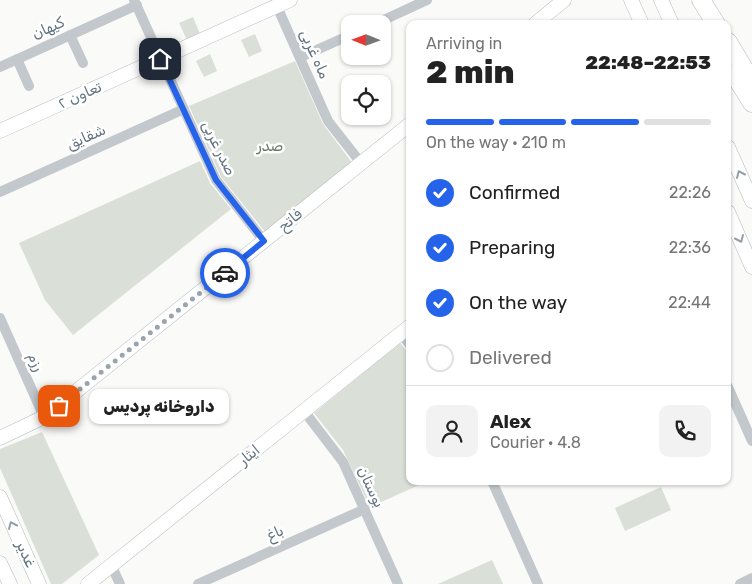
<!DOCTYPE html>
<html lang="en">
<head>
<meta charset="utf-8">
<style>
  :root { --surface:#fff; --page:#f2f2f2; --text:#222; --muted:#767676; --line:#e0e0e0; --accent:#2563eb }
  body { margin:0; font-family:Rubik,Cairo,sans-serif; background:var(--page); color:var(--text); height:100vh; display:flex; flex-direction:column; font-size:19px; white-space:nowrap }
  * { box-sizing:border-box; margin:0 }
  p { font-size:16px; color:var(--muted) }
  .icon { flex:none; width:28px; height:28px; fill:none; stroke:currentColor; stroke-width:2; stroke-linecap:round; stroke-linejoin:round }
  .map { position:relative; flex:1; overflow:hidden }
  .side { position:absolute; left:406px; top:20px; width:325px; height:465px; display:flex; flex-direction:column; background:var(--surface); border-radius:10px; box-shadow:0 1px 4px #0004 }
  .side>* { flex:none }
  .needle { width:32px; rotate:271deg }
  .fabs { position:absolute; left:341px; top:15px; display:grid; gap:10px }
  .fabs a { display:grid; place-items:center; width:50px; height:50px; border-radius:10px; background:var(--surface); box-shadow:0 1px 4px #0004; font-size:25px }
  .pin { position:absolute; display:grid; place-items:center; width:42px; height:42px; color:#fff; margin:-21px; border-radius:10px; box-shadow:0 2px 8px #0006 }
  .courier { position:absolute; display:grid; place-items:center; width:50px; height:50px; margin:-25px; border:4px solid #2563eb; border-radius:50%; background:#fff; color:#222; box-shadow:0 1px 6px #0007 }
  .bubble { position:absolute; height:35px; border-radius:10px; background:var(--surface); box-shadow:0 1px 4px #0004; font-size:16px; font-weight:800; line-height:35px; text-align:center }
  .summary em { font-style:normal; font-weight:800 }
  .summary div { display:flex; flex-direction:column-reverse }
  .summary { display:flex; align-items:center; justify-content:space-between; height:85px; padding:0 20px }
  h1 { font-size:32px; font-weight:800; line-height:38px }
  .bar { display:grid; grid-template-columns:repeat(4,1fr); gap:8px 5px; align-content:center; height:60px; padding:0 20px }
  .bar i { height:6px; border-radius:4px; background:var(--line) }
  .bar .selected { background:var(--accent) }
  .bar p { grid-column:span 4 }
  .line { display:flex; align-items:center; gap:12px; padding:0 20px; border-top:1px solid var(--line) }
  .line div { flex:1 }
  .round { display:grid; place-items:center; flex:none; width:52px; height:52px; border-radius:10px; background:var(--page) }
  ol { padding:0 20px; list-style:none }
  li { display:flex; align-items:center; gap:15px; height:55px }
  li p { margin-inline-start:auto }
  li .icon { padding:5px; border-radius:50%; background:var(--accent); color:#fff; stroke-width:4 }
  li:last-child { color:var(--muted) }
  li i { width:28px; height:28px; border:2px solid var(--line); border-radius:50% }
  .map>svg:first-child { display:block }
</style>
</head>
<body>
<div class="map">
<svg width="752" height="584" viewBox="0 0 752 584">
  <rect width="100%" height="100%" fill="#fafaf8"/>
  <path fill="#dadfd7" d="M 193,17 L 200,34 L 187,40 L 179,23 Z
    M 255,34 L 262,51 L 249,57 L 241,40 Z
    M 210,54 L 217,71 L 204,77 L 196,61 Z
    M 295,61 L 323,124 L 353,164 L 266,233 L 221,177 L 189,106 Z
    M 200,161 L 210,183 L 231,209 L 73,335 L 45,300 L 19,243 Z
    M 400,343 L 410,355 L 410,481 L 428,481 L 370,507 L 343,450 L 314,413 Z
    M 42,432 L 99,555 L 62,584 L 51,584 L 0,468 L 0,449 Z
    M 661,487 L 671,510 L 625,531 L 615,508 Z
    M 492,560 L 503,584 L 438,584 Z"/>
  <g fill="none" stroke-linecap="round" stroke-linejoin="round">
    <defs>
      <path id="secondary" d="M 631,0 L 642,24
        M 661,0 L 672,24
        M 535,24 L 564,0
        M 0,131 L 290,0
        M 728,147 L 752,201
        M 728,212 L 752,267
        M 0,438 L 44,417 L 410,124
        M 0,497 L 39,584
        M 0,563 L 10,584
        M 88,584 L 410,326"/>
      <path id="highway" d="M 701,0 L 716,24
        M 728,42 L 752,82
        M 734,74 L 752,103"/>
    </defs>
    <use href="#secondary" stroke="#b3babf" stroke-width="15"/>
    <use href="#highway" stroke="#b4b9bd" stroke-width="19"/>
    <path stroke="#c3c8cc" stroke-width="10" d="M 134,0 L 216,180 L 264,241
      M 275,2 L 328,121 L 361,163
      M 375,24 L 427,0
      M 70,35 L 83,63
      M 301,57 L 350,35
      M 17,59 L 29,86
      M 0,67 L 137,5
      M 0,192 L 184,109
      M 0,318 L 44,417
      M 401,333 L 410,345
      M 728,387 L 752,441
      M 304,411 L 343,462 L 398,584
      M 492,481 L 538,584
      M 111,565 L 120,584
      M 198,584 L 365,509
      M 740,584 L 752,578"/>
    <use href="#secondary" stroke="#fff" stroke-width="14"/>
    <use href="#highway" stroke="#fff" stroke-width="18"/>
  </g>
  <defs><path id="oneway-chevron" d="M-2-3.5L2.5 0L-2 3.5" fill="none" stroke-width="1.6" stroke-linecap="round" stroke-linejoin="round" transform="scale(1.25)"/></defs>
  <g stroke="#939fa8">
    <use href="#oneway-chevron" transform="translate(740 174) rotate(-114)"/>
    <use href="#oneway-chevron" transform="translate(740 239) rotate(66)"/>
    <use href="#oneway-chevron" transform="translate(12 525) rotate(-114)"/>
  </g>
  <g fill="none" stroke-linecap="round" stroke-linejoin="round">
    <path stroke="#99a4ac" stroke-width="5" stroke-dasharray="0 9" d="M 59,406 L 225,273"/>
    <path stroke="#2563eb" stroke-width="6" d="M 160,59 L 216,180 L 264,241 L 225,273"/>
  </g>
  <g text-anchor="middle" dominant-baseline="central" stroke-width="5" stroke-linejoin="round" paint-order="stroke">
    <g font-size="15" fill="#657683" stroke="#fff">
      <text transform="translate(48 28) rotate(-24)">کیهان</text>
      <text transform="translate(315 54) rotate(66)">ماه غربی</text>
      <text transform="translate(80 95) rotate(-24)">تعاون ۲</text>
      <text transform="translate(86 137) rotate(-24)">شقایق</text>
      <text transform="translate(219 148) rotate(64)">صدر غربی</text>
      <text transform="translate(290 220) rotate(-39)">فاتح</text>
      <text transform="translate(36 362) rotate(66)">رزم</text>
      <text transform="translate(249 455) rotate(-39)">ایثار</text>
      <text transform="translate(371 487) rotate(65)">بوستان</text>
      <text transform="translate(275 533) rotate(-24)">باغ</text>
      <text transform="translate(26 554) rotate(66)">غدیر</text>
    </g>
    <g font-size="15" fill="#687a64" stroke="#fff">
      <text x="270" y="146">صدر</text>
    </g>
  </g>
</svg>
<div class="fabs">
<a><svg class="needle" viewBox="-14 -14 28 28"><path d="M0-13l5 13h-10z" fill="#e53935"/><path d="M0 13l5-13h-10z" fill="#767676"/></svg></a>
<a><svg class="icon" aria-label="locate" viewBox="0 0 24 24"><circle cx="12" cy="12" r="6"/><path d="M12 2v4M12 18v4M2 12h4M18 12h4"/></svg></a>
</div>
<div class="pin" style="left:59px;top:406px;background:#ea580c"><svg class="icon" aria-label="bag" viewBox="0 0 24 24"><path d="M5 8h14l-1 12H6zM9 8a3 3 0 0 1 6 0"/></svg></div>
<div class="pin" style="left:160px;top:59px;background:#1f2937"><svg class="icon" aria-label="home" viewBox="0 0 24 24"><path d="M3 11l9-7 9 7M6 9v11h12V9"/></svg></div>
<div class="courier" style="left:225px;top:273px"><svg class="icon" aria-label="car" viewBox="0 0 24 24"><path d="M5 17H2v-5l4-1 3-4h7l3 4 3 1v5h-3M9 17h6M6 11h13"/><circle cx="7" cy="17" r="2"/><circle cx="17" cy="17" r="2"/></svg></div>
<div class="bubble" style="left:89px;top:389px;width:140px">داروخانه پردیس</div>
<section class="side">
<div class="summary"><div><h1>2 min</h1><p>Arriving in</p></div><em>22:48–22:53</em></div>
<div class="bar"><i class="selected"></i><i class="selected"></i><i class="selected"></i><i></i><p>On the way · 210 m</p></div>
<ol>
<li><svg class="icon" aria-label="check" viewBox="0 0 24 24"><path d="M5 12l5 5 9-10"/></svg>Confirmed<p>22:26</p></li>
<li><svg class="icon" aria-label="check" viewBox="0 0 24 24"><path d="M5 12l5 5 9-10"/></svg>Preparing<p>22:36</p></li>
<li><svg class="icon" aria-label="check" viewBox="0 0 24 24"><path d="M5 12l5 5 9-10"/></svg>On the way<p>22:44</p></li>
<li><i></i>Delivered</li>
</ol>
<div class="line" style="height:90px"><a class="round"><svg class="icon" aria-label="person" viewBox="0 0 24 24"><circle cx="12" cy="8" r="4"/><path d="M4 21q1-7 8-7t8 7"/></svg></a><div><b>Alex</b><p>Courier · 4.8</p></div><a class="round"><svg class="icon" aria-label="phone" viewBox="0 0 24 24"><path d="M5 4h4l2 5-3 2q2 4 5 5l2-3 5 2v4C11 20 4 13 5 4z"/></svg></a></div>
</section>
</div>
</body>
</html>
